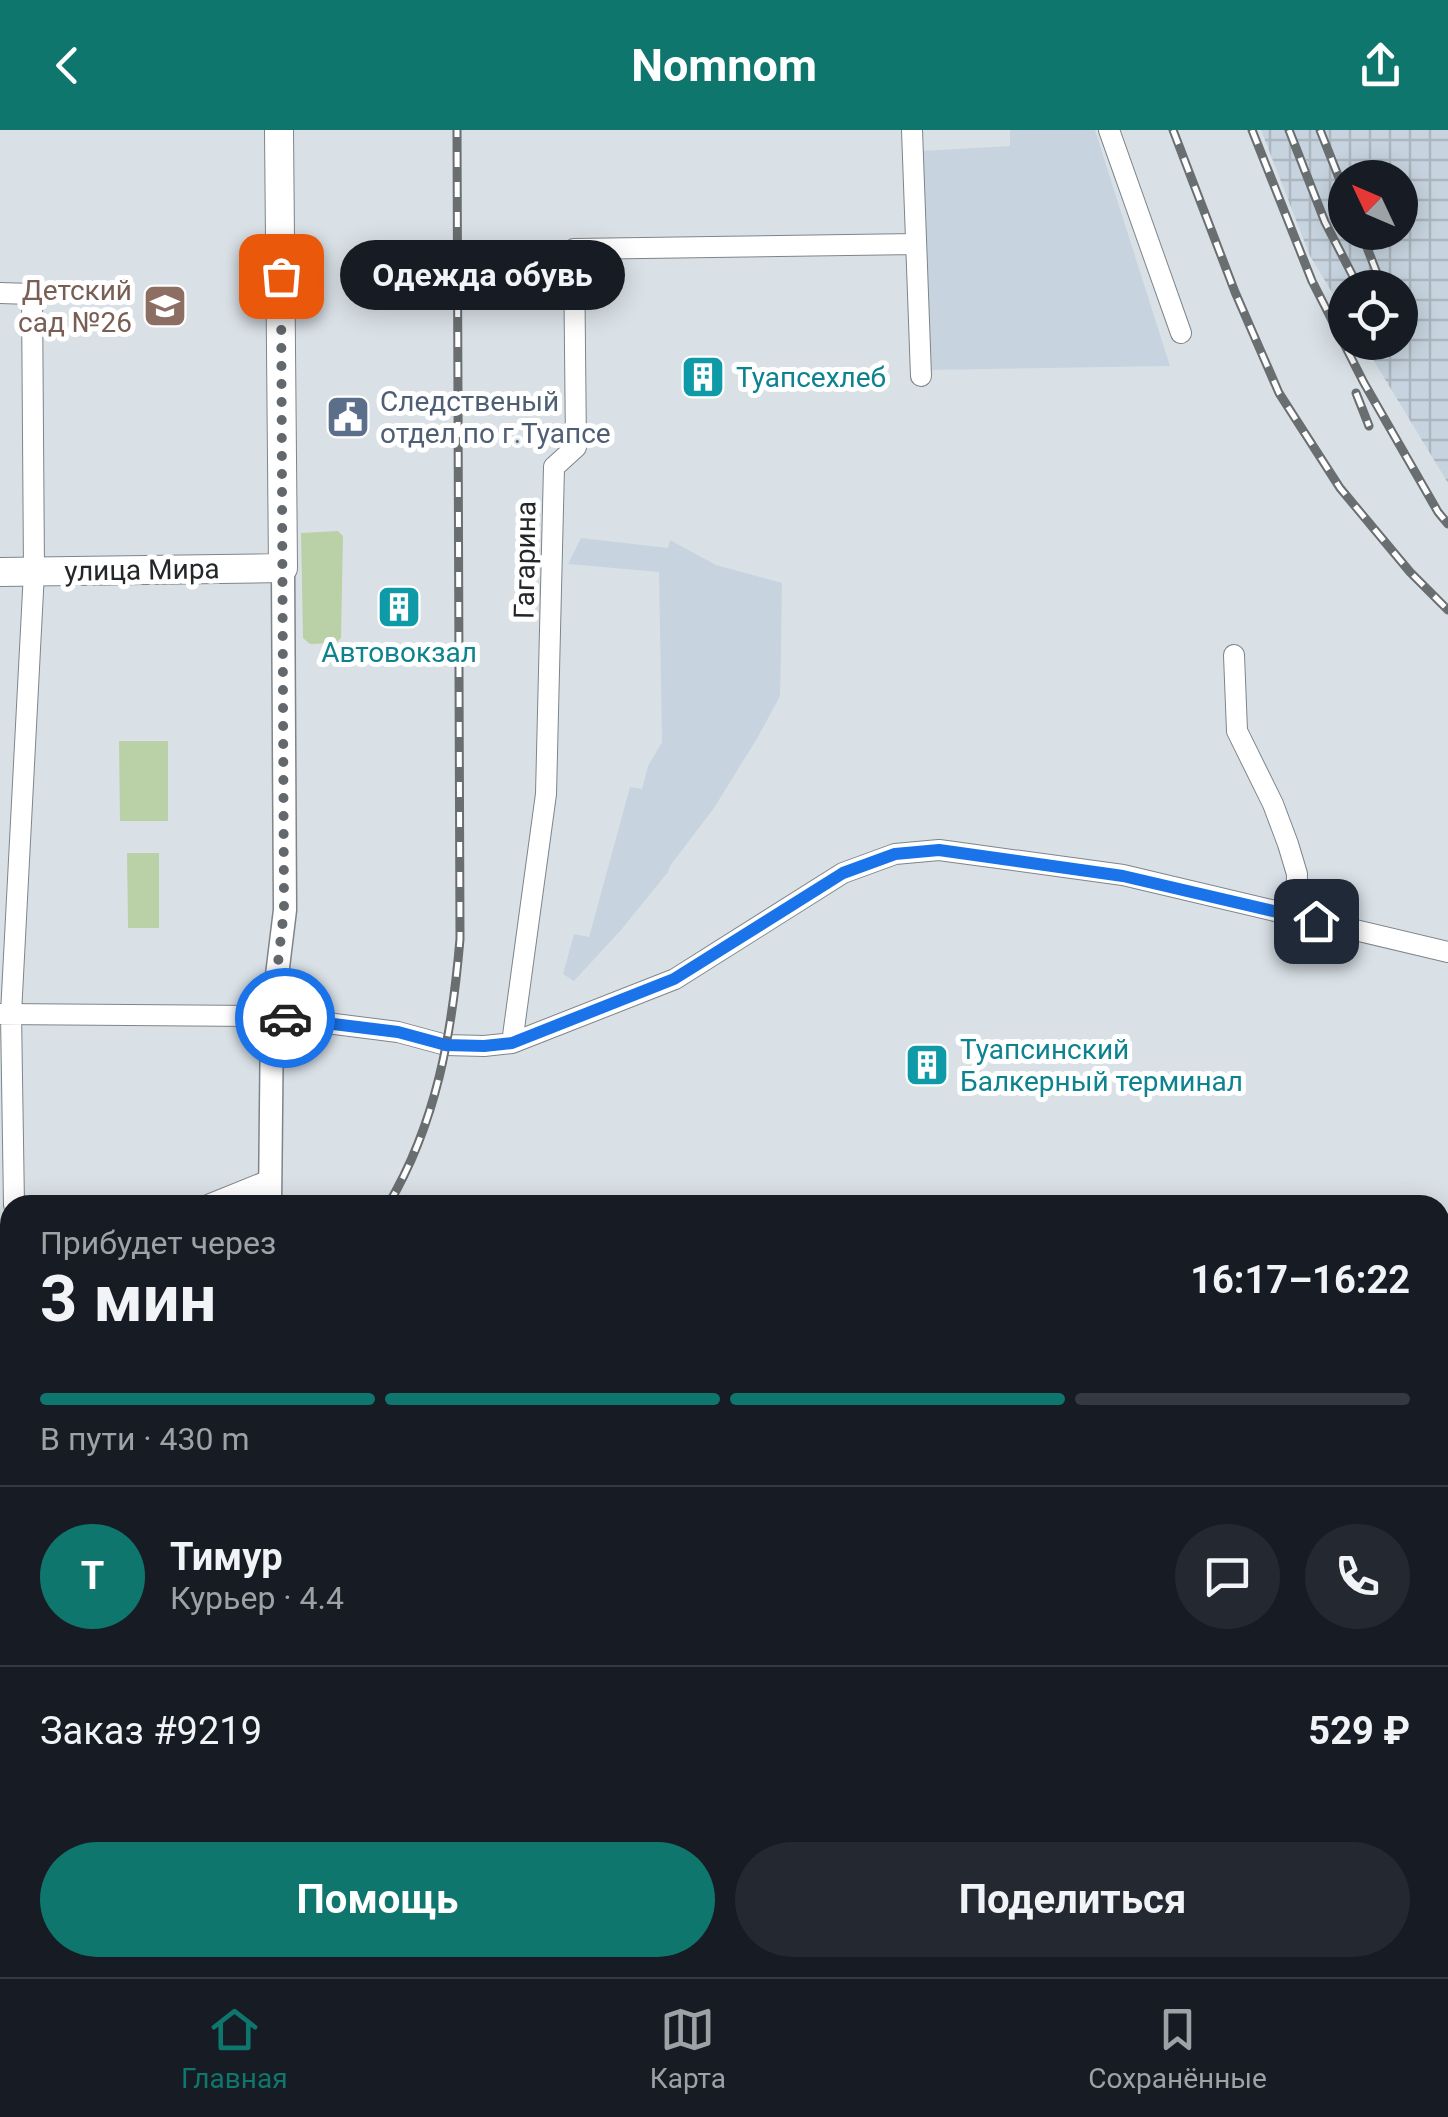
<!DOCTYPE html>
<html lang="ru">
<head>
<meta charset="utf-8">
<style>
  :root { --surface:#171b24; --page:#242831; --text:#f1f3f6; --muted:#9ea1a6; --line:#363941; --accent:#0f766e }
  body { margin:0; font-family:Roboto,sans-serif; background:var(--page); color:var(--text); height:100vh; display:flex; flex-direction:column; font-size:38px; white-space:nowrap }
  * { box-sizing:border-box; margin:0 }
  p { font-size:32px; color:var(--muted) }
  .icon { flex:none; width:55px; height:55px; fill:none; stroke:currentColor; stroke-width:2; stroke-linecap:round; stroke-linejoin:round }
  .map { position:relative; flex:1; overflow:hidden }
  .drawer { position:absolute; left:0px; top:1065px; width:1450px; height:782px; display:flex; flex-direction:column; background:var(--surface); border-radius:30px 30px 0 0; box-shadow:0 5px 25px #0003 }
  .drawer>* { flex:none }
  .needle { width:65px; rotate:314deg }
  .buttons { position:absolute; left:1328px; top:30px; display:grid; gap:20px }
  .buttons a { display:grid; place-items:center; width:90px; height:90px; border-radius:50%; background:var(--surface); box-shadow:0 5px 25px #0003; font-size:50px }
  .pin { position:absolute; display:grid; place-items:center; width:85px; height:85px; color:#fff; margin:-42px; border-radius:20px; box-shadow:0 5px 15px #0006 }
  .courier { position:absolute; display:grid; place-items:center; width:100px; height:100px; margin:-50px; border:8px solid #1a73e8; border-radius:50%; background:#fff; color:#222; box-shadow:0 2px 12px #0007 }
  .bubble { position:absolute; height:70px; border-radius:35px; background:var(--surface); box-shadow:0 5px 25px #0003; font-size:32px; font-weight:700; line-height:70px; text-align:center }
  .headline em { font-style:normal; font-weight:700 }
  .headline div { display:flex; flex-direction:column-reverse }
  .headline { display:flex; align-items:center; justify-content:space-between; height:170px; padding:0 40px }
  h1 { font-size:65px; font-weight:700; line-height:75px }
  .bar { display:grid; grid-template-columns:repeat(4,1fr); gap:15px 10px; align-content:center; height:120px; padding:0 40px }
  .bar i { height:12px; border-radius:8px; background:var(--line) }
  .bar .active { background:var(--accent) }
  .bar p { grid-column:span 4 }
  .line { display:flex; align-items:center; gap:25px; padding:0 40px; border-top:2px solid var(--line) }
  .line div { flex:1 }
  .round { display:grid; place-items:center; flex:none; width:105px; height:105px; border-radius:52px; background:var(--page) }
  .button { display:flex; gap:20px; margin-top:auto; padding:20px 40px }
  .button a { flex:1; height:115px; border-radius:60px; background:var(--accent); color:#fff; font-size:40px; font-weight:700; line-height:115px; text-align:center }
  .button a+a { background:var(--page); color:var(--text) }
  header { display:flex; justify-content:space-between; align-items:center; height:130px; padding:0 40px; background:var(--accent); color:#fff; font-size:45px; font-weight:700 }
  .dock { display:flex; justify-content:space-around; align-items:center; height:140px; border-top:2px solid var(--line); background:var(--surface); font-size:28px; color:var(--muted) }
  .dock a { display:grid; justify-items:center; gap:5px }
  .dock .active { color:var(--accent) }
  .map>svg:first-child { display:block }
</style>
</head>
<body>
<header><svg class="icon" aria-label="back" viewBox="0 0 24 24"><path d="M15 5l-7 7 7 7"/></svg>Nomnom<svg class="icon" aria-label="share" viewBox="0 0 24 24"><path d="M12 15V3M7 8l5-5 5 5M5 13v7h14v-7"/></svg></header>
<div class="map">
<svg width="1448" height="1847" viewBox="0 0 1448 1847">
  <defs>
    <pattern id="industrial-grid" width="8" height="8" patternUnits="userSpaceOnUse" patternTransform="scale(2.5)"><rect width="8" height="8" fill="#c7d4df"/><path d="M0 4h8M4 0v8" fill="none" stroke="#abb6bf"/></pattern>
    <pattern id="water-ripples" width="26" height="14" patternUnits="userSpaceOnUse" patternTransform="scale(2.5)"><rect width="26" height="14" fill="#9fcff8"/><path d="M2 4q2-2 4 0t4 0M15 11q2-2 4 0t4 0" fill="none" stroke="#89b2d5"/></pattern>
  </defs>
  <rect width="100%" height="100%" fill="#d9e1e7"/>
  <path fill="#c7d4df" d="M 1010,0 L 1095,0 L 1170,236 L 929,240 L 919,21 L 1010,16 Z
    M 581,408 L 668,418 L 670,410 L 716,435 L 782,453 L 781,528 L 780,566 L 758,607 L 714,678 L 670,736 L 668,742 L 621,800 L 574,851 L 563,844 L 574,804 L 589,807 L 630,657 L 642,659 L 648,636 L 662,612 L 659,442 L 568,434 Z"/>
  <path fill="url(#industrial-grid)" fill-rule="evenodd" d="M 1261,0 L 1448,0 L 1448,353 L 1363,213 L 1400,212 L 1400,158 L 1345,158 L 1345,184 L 1310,126 ZM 1345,48 L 1400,48 L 1400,102 L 1345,102 Z"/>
  <path fill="#bad1a7" d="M 338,401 L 343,406 L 341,508 L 336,513 L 310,514 L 303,508 L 301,403 Z
    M 119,611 L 168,611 L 168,691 L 120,691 Z
    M 127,723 L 159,723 L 159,798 L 128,798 Z"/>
  <path fill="url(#water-ripples)" d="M 1440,1441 L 1448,1442 L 1448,1847 L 0,1847 L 0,1456 L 10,1454 L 10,1838 L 1440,1838 Z"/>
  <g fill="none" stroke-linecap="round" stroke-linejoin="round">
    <path stroke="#0a2f4a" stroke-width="2.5" stroke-dasharray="12 10" stroke-linecap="butt" d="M 106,1847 L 107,1838"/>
    <defs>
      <path id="minor" d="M 912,0 L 921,246
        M 1109,0 L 1181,203
        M 0,163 L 32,164 L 34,442 L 11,884 L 14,1075
        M 1234,525 L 1237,601 L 1273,674 L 1288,714 L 1297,744 L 1296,786
        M 0,884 L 272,886 L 398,902 L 446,915 L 484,916 L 512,913 L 675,849 L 843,743 L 895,724 L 939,720 L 1123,745 L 1448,822
        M 512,913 L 546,664 L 554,337 L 576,317 L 574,119 L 916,114
        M 208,1075 L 270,1050"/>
      <path id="tertiary" d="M 270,1075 L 272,886 L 285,780 L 283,438
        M 0,1381 L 10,1376"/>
      <path id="secondary" d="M 0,442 L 283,438 L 279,0"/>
    </defs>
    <use href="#minor" stroke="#7e858a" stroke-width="22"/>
    <use href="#tertiary" stroke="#7e858a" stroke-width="25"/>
    <use href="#secondary" stroke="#7e858a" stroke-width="30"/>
    <use href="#minor" stroke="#fff" stroke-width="20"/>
    <use href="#tertiary" stroke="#fff" stroke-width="22"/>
    <use href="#secondary" stroke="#fff" stroke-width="28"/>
    <defs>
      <path id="rail" d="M 1173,0 L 1235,162 L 1279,263 L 1340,358 L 1410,442 L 1448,480
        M 1252,0 L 1312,151 L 1364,253 L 1438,382 L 1448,394
        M 1289,0 L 1325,92 L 1357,154
        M 1320,0 L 1345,63
        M 1361,102 L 1378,146
        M 1356,263 L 1369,296
        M 388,1075 C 437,992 452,903 460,809 L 457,0
        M 0,1397 L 10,1391"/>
    </defs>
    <use href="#rail" stroke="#696e71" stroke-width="9"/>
    <use href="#rail" stroke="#fff" stroke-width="5" stroke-dasharray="15" stroke-linecap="butt"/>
  </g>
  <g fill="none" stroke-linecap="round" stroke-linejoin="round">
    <path stroke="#63686c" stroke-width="10" stroke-dasharray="0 18" d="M 281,146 L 284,780 L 272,886 L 285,888"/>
    <path stroke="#1a73e8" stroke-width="12" d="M 285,888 L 398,902 L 446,915 L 484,916 L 512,913 L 674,849 L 843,743 L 895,724 L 939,720 L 1123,746 L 1316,791"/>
  </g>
  <defs>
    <symbol id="school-square" viewBox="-11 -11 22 22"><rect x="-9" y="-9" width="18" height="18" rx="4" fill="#8d6e63" stroke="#fff"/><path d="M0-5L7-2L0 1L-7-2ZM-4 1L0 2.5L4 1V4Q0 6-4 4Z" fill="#fff"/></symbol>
    <symbol id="building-square" viewBox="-11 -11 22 22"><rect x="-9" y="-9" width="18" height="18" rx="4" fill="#0f9aa8" stroke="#fff"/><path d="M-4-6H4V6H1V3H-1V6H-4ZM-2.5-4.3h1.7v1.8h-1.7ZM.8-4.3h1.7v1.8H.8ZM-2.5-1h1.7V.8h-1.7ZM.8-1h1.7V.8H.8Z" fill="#fff"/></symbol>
    <symbol id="civic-square" viewBox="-11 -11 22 22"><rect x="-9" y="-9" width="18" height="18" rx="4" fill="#5c6f8a" stroke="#fff"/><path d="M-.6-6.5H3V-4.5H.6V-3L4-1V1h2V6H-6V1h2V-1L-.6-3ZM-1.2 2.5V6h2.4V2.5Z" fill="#fff"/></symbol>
  </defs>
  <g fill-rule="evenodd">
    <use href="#school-square" x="140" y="151" width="50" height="50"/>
    <use href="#building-square" x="678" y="222" width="50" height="50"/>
    <use href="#civic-square" x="323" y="262" width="50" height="50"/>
    <use href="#building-square" x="374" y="452" width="50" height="50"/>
    <use href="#building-square" x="902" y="910" width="50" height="50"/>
  </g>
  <g text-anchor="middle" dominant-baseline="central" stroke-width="10" stroke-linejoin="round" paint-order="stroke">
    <g font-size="28" fill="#785e54" stroke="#fff" text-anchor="end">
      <text x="132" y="160">Детский<tspan x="132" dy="32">сад №26</tspan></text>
    </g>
    <g font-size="28" fill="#0d838f" stroke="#fff" text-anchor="start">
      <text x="736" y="247">Туапсехлеб</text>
      <text x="399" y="522" text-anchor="middle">Автовокзал</text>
      <text x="960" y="919">Туапсинский<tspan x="960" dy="32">Балкерный терминал</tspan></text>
    </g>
    <g font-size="28" fill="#4e5e75" stroke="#fff" text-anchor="start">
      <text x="380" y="271">Следственый<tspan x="380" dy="32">отдел по г.Туапсе</tspan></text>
    </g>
    <g font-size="28" fill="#242729" stroke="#fff">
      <text transform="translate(525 430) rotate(-89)">Гагарина</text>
      <text transform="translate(142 440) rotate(-1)">улица Мира</text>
    </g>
  </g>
</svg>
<div class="buttons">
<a><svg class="needle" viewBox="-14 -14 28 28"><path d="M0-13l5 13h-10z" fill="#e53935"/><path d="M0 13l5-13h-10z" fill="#9ea1a6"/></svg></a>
<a><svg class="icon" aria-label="locate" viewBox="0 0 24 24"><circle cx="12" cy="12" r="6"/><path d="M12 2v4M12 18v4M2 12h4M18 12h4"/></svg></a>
</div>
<div class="pin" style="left:281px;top:146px;background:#ea580c"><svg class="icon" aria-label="bag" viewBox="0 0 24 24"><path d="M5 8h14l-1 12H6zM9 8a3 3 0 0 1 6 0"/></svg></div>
<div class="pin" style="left:1316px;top:791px;background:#1f2937"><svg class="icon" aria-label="home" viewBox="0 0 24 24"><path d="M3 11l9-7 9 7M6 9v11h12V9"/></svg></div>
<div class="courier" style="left:285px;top:888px"><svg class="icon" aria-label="car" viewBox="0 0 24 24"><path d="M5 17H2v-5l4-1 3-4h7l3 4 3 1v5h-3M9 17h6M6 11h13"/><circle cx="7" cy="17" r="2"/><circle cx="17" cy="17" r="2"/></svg></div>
<div class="bubble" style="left:340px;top:110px;width:285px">Одежда обувь</div>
<section class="drawer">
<div class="headline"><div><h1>3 мин</h1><p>Прибудет через</p></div><em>16:17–16:22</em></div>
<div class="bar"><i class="active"></i><i class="active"></i><i class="active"></i><i></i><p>В пути · 430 m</p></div>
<div class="line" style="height:180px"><b class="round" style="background:var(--accent);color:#fff">Т</b><div><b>Тимур</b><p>Курьер · 4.4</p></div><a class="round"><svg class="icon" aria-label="chat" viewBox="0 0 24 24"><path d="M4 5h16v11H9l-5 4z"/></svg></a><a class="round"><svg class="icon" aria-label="phone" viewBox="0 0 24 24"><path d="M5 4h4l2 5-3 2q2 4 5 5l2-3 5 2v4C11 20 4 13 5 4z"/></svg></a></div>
<div class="line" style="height:130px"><div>Заказ #9219</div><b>529 ₽</b></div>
<div class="button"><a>Помощь</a><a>Поделиться</a></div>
</section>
</div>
<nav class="dock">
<a class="active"><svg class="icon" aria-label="home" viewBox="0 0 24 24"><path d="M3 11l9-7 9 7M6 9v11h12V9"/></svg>Главная</a>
<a><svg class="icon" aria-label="map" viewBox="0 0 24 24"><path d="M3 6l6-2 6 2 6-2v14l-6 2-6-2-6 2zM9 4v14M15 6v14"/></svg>Карта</a>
<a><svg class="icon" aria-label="saved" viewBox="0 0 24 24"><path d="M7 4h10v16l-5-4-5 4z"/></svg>Сохранённые</a>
</nav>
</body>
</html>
